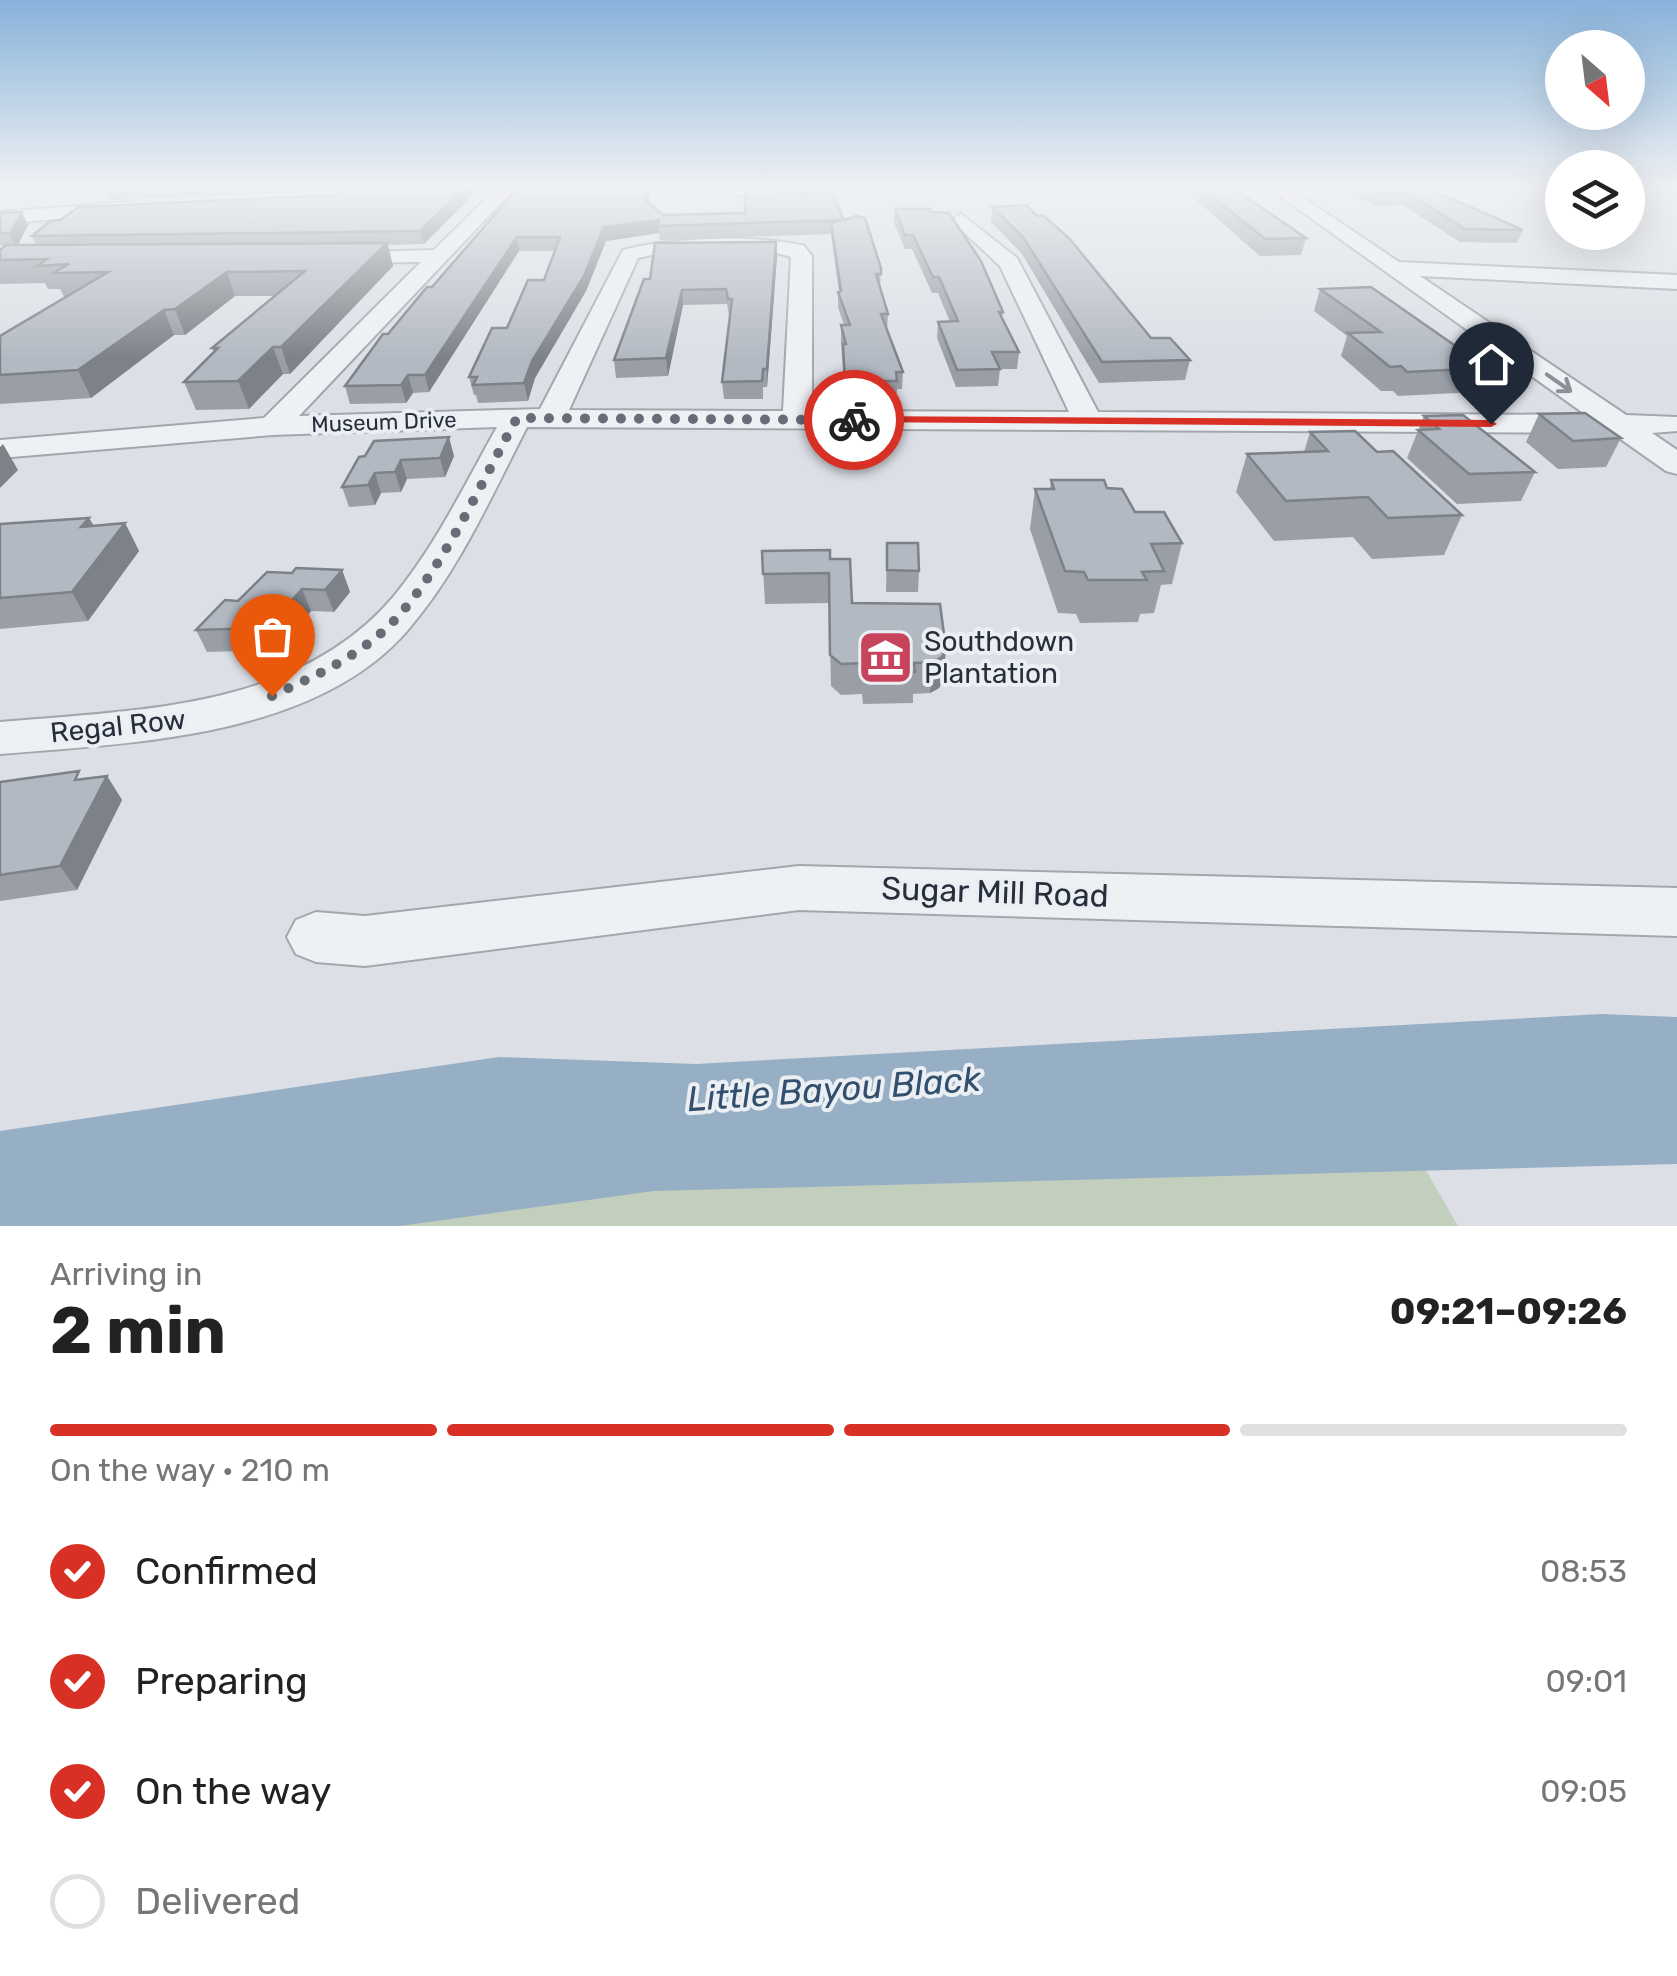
<!DOCTYPE html>
<html lang="en">
<head>
<meta charset="utf-8">
<style>
  :root { --surface:#fff; --page:#f6f6f6; --text:#222; --muted:#767676; --line:#e0e0e0; --accent:#d93025 }
  body { margin:0; font-family:Rubik,sans-serif; background:var(--page); color:var(--text); height:100vh; display:flex; flex-direction:column; font-size:38px; white-space:nowrap }
  * { box-sizing:border-box; margin:0 }
  p { font-size:32px; color:var(--muted) }
  .icon { flex:none; width:55px; height:55px; fill:none; stroke:currentColor; stroke-width:2; stroke-linecap:round; stroke-linejoin:round }
  .map { position:relative; height:1226px; overflow:hidden }
  .drawer { display:flex; flex-direction:column; background:var(--surface); flex:1 }
  .drawer>* { flex:none }
  .needle { width:65px; rotate:152deg }
  .tools { position:absolute; left:1545px; top:30px; display:grid; gap:20px }
  .tools a { display:grid; place-items:center; width:100px; height:100px; border-radius:50%; background:var(--surface); box-shadow:0 10px 40px #0002; font-size:50px }
  .pin { position:absolute; display:grid; place-items:center; width:85px; height:85px; color:#fff; margin:-102px -42px; border-radius:50% 50% 50% 0; rotate:-45deg; box-shadow:0 0 10px #0007 }
  .pin .icon { rotate:45deg }
  .courier { position:absolute; display:grid; place-items:center; width:100px; height:100px; margin:-50px; border:8px solid #d93025; border-radius:50%; background:#fff; color:#222; box-shadow:0 2px 12px #0007 }
  .summary em { font-style:normal; font-weight:700 }
  .summary div { display:flex; flex-direction:column-reverse }
  .summary { display:flex; align-items:center; justify-content:space-between; height:170px; padding:0 50px }
  h1 { font-size:65px; font-weight:700; line-height:75px }
  .bar { display:grid; grid-template-columns:repeat(4,1fr); gap:15px 10px; align-content:center; height:120px; padding:0 50px }
  .bar i { height:12px; border-radius:8px; background:var(--line) }
  .bar .active { background:var(--accent) }
  .bar p { grid-column:span 4 }
  ol { padding:0 50px; list-style:none }
  li { display:flex; align-items:center; gap:30px; height:110px }
  li p { margin-inline-start:auto }
  li .icon { padding:10px; border-radius:50%; background:var(--accent); color:#fff; stroke-width:4 }
  li:last-child { color:var(--muted) }
  li i { width:55px; height:55px; border:5px solid var(--line); border-radius:50% }
  .map>svg:first-child { display:block }
</style>
</head>
<body>
<div class="map">
<svg width="1677" height="1226" viewBox="0 0 1677 1226">
  <rect width="100%" height="100%" fill="#dce0e6"/>
  <path fill="#c2cfbd" d="M 1412,1146 L 1458,1226 L 219,1226 L 491,1186 Z"/>
  <path fill="#97afc5" d="M 1601,1014 L 1677,1017 L 1677,1164 L 654,1191 L 400,1226 L 0,1226 L 0,1131 L 499,1057 L 696,1064 Z"/>
  <g fill="none" stroke-linecap="round" stroke-linejoin="round">
    <defs>
      <path id="minor" d="M 497,188 L 515,188 L 299,416 L 540,409 L 623,250 C 669,238 758,234 804,246 L 812,256 L 812,411 L 1069,412 L 1000,266 L 951,220 L 961,214 L 1017,258 L 1098,412 L 1586,415 L 1269,188 L 1289,188 L 1399,262 L 1677,275 L 1677,289 L 1420,276 L 1626,415 L 1677,417 L 1677,431 L 1652,433 L 1677,450 L 1677,474 L 1666,471 L 1612,433 L 527,427 C 491,497 459,571 407,631 C 314,738 131,743 0,754 L 0,722 C 137,710 298,710 394,596 C 436,545 465,484 497,427 L 273,435 L 0,458 L 0,440 L 264,418 L 421,262 L 338,263 L 331,261 L 328,257 L 331,253 L 434,250 ZM 777,253 L 791,257 L 783,411 L 569,410 L 638,258 L 656,254 Z
        M 725,188 L 799,191 L 808,196 C 790,209 742,200 725,188 Z
        M 128,202 L 137,208 L 134,212 L 0,224 L 0,212 Z
        M 799,866 L 1677,888 L 1677,936 L 799,910 L 365,966 L 316,962 L 296,954 L 287,937 L 296,920 L 316,912 L 365,916 Z"/>
    </defs>
    <use href="#minor" stroke="#a2a7af" stroke-width="4"/>
    <use href="#minor" fill="#eef1f4" fill-rule="evenodd"/>
  </g>
  <path fill="#9a9fa7" d="M 106,188 L 493,188 L 486,193 L 475,193 L 424,244 L 388,245 L 393,266 L 290,374 L 283,374 L 249,409 L 196,410 L 184,382 L 214,352 L 212,348 L 276,296 L 235,296 L 185,335 L 174,335 L 91,398 L 0,404 L 0,336 L 64,297 L 60,289 L 48,289 L 45,283 L 0,284 L 0,250 L 5,246 L 0,245 L 0,213 L 22,212 L 28,225 L 18,245 L 36,245 L 32,236 L 334,195 L 336,193 L 332,191 L 111,200 Z
    M 514,188 L 651,188 L 648,202 L 663,215 L 844,220 L 881,268 L 880,289 L 888,314 L 887,330 L 903,372 L 902,389 L 897,389 L 896,399 L 845,399 L 841,342 L 841,325 L 844,325 L 838,307 L 838,292 L 839,292 L 831,234 L 660,240 L 659,233 L 606,241 L 586,291 L 535,378 L 528,401 L 478,403 L 476,395 L 474,395 L 469,377 L 544,280 L 555,251 L 519,251 L 429,392 L 413,393 L 406,403 L 350,404 L 345,386 L 388,334 L 432,287 L 515,191 Z
    M 1182,188 L 1242,188 L 1245,190 L 1244,195 L 1306,238 L 1301,255 L 1260,256 Z
    M 1340,188 L 1427,188 L 1523,230 L 1517,243 L 1460,242 L 1403,205 L 1375,206 Z
    M 992,207 L 1151,338 L 1190,360 L 1185,380 L 1099,383 L 1022,254 L 991,222 Z
    M 895,209 L 1003,312 L 1002,319 L 1019,352 L 1017,369 L 1000,369 L 998,386 L 956,387 L 937,338 L 938,322 L 950,322 L 938,293 L 932,293 L 912,249 L 905,249 L 894,223 Z
    M 776,242 L 777,257 L 767,387 L 763,387 L 763,399 L 724,399 L 722,382 L 730,315 L 729,315 L 727,304 L 683,305 L 668,376 L 616,378 L 614,360 L 650,279 Z
    M 1320,289 L 1487,368 L 1477,392 L 1398,396 L 1393,391 L 1381,391 L 1341,356 L 1347,336 L 1314,311 Z
    M 1539,414 L 1621,438 L 1606,467 L 1558,469 L 1526,442 Z
    M 1424,416 L 1535,472 L 1521,501 L 1457,504 L 1407,458 Z
    M 1310,432 L 1377,452 L 1462,515 L 1444,555 L 1372,559 L 1353,537 L 1274,541 L 1236,492 L 1247,454 L 1304,452 Z
    M 454,456 L 445,477 L 407,479 L 401,492 L 381,493 L 375,505 L 349,507 L 342,487 L 359,457 Z
    M 1051,480 L 1107,488 L 1135,512 L 1182,543 L 1172,584 L 1161,585 L 1154,613 L 1140,614 L 1138,622 L 1080,623 L 1076,614 L 1058,613 L 1030,529 L 1035,489 L 1050,489 Z
    M 89,518 L 94,526 L 125,523 L 139,551 L 88,621 L 0,629 L 0,524 Z
    M 887,543 L 919,571 L 918,592 L 886,592 Z
    M 762,551 L 830,559 L 852,603 L 946,649 L 943,680 L 939,688 L 930,693 L 913,694 L 913,703 L 863,704 L 862,694 L 841,695 L 831,686 L 829,603 L 765,604 Z
    M 342,570 L 350,592 L 334,612 L 311,611 L 277,650 L 207,652 L 196,630 L 238,601 L 292,573 Z
    M 107,776 L 122,800 L 77,890 L 0,901 L 0,782 L 85,779 Z"/>
  <path fill="#7d8288" d="M 465,188 L 474,188 L 475,193 L 424,244 L 420,231 Z
    M 647,188 L 651,188 L 645,212 L 644,199 Z
    M 22,212 L 28,225 L 16,248 L 10,234 Z
    M 659,220 L 659,233 L 606,241 L 586,291 L 535,378 L 528,401 L 524,383 L 532,361 L 604,227 Z
    M 517,237 L 519,251 L 429,392 L 425,375 Z
    M 776,242 L 777,257 L 767,387 L 767,369 Z
    M 387,243 L 393,266 L 290,374 L 281,347 Z
    M 227,272 L 235,296 L 185,335 L 175,309 Z
    M 682,290 L 683,305 L 668,376 L 666,358 Z
    M 164,310 L 174,335 L 91,398 L 78,370 Z
    M 273,347 L 283,374 L 249,409 L 238,381 Z
    M 408,375 L 413,393 L 406,403 L 401,385 Z
    M 449,437 L 454,456 L 445,477 L 440,458 Z
    M 3,444 L 18,470 L 0,488 L 0,447 Z
    M 401,460 L 407,479 L 401,492 L 395,472 Z
    M 375,473 L 381,493 L 375,505 L 368,485 Z
    M 89,518 L 104,545 L 81,527 Z
    M 125,523 L 139,551 L 88,621 L 72,592 Z
    M 342,570 L 350,592 L 334,612 L 325,590 Z
    M 302,589 L 311,611 L 277,650 L 267,628 Z
    M 946,649 L 943,680 L 939,688 L 930,693 L 933,662 Z
    M 107,776 L 122,800 L 77,890 L 60,866 Z"/>
  <path fill="#b3b9c2" stroke="#7d8288" stroke-width="2.5" d="M 340,188 L 465,188 L 420,231 L 32,236 L 50,221 L 60,220 L 79,207 L 334,195 L 340,190 Z
    M 518,188 L 647,188 L 644,199 L 663,215 L 745,213 L 745,188 L 800,194 L 831,191 L 844,220 L 856,216 L 865,218 L 881,268 L 881,274 L 876,274 L 888,314 L 881,314 L 903,372 L 896,372 L 897,381 L 845,381 L 843,344 L 846,344 L 841,325 L 850,325 L 838,292 L 841,291 L 831,223 L 842,220 L 658,226 L 659,220 L 604,227 L 584,276 L 532,361 L 524,383 L 473,385 L 477,377 L 469,377 L 492,328 L 507,328 L 528,280 L 544,280 L 560,237 L 517,237 L 425,375 L 408,375 L 401,385 L 345,386 L 383,334 L 388,334 L 427,287 L 432,287 Z
    M 1202,188 L 1242,188 L 1245,190 L 1236,190 L 1306,238 L 1265,239 Z
    M 1367,188 L 1427,188 L 1523,230 L 1465,229 L 1407,193 L 1379,194 Z
    M 1026,205 L 1037,216 L 1044,216 L 1069,238 L 1151,338 L 1170,338 L 1190,360 L 1102,362 L 1023,237 L 992,207 Z
    M 895,209 L 930,209 L 931,212 L 949,213 L 981,261 L 1003,312 L 999,312 L 1019,352 L 992,352 L 1000,369 L 957,370 L 938,322 L 958,321 L 939,277 L 933,277 L 913,235 L 905,235 Z
    M 22,212 L 10,234 L 0,233 L 0,213 Z
    M 776,242 L 767,369 L 763,369 L 762,381 L 722,382 L 732,299 L 728,299 L 726,289 L 682,290 L 666,358 L 614,360 L 644,279 L 650,279 L 655,243 Z
    M 387,243 L 281,347 L 273,347 L 238,381 L 184,382 L 218,348 L 212,348 L 305,271 L 227,272 L 175,309 L 164,310 L 78,370 L 0,375 L 0,336 L 108,272 L 53,273 L 69,264 L 37,266 L 47,259 L 0,260 L 0,250 L 6,245 Z
    M 1371,287 L 1487,368 L 1407,372 L 1401,366 L 1390,367 L 1348,333 L 1381,332 L 1320,289 Z
    M 1585,413 L 1621,438 L 1573,441 L 1539,414 Z
    M 1463,415 L 1535,472 L 1469,474 L 1418,430 L 1439,429 L 1424,416 Z
    M 1355,431 L 1377,452 L 1393,451 L 1462,515 L 1388,518 L 1368,497 L 1286,501 L 1247,454 L 1328,451 L 1310,432 Z
    M 449,437 L 440,458 L 401,460 L 395,472 L 375,473 L 368,485 L 342,487 L 359,457 L 365,456 L 374,441 Z
    M 1051,480 L 1104,480 L 1107,488 L 1122,489 L 1135,512 L 1164,512 L 1182,543 L 1151,544 L 1164,571 L 1142,572 L 1147,580 L 1088,580 L 1084,572 L 1065,571 L 1035,489 L 1054,489 Z
    M 89,518 L 81,527 L 125,523 L 72,592 L 0,598 L 0,524 Z
    M 887,543 L 918,543 L 919,571 L 887,570 Z
    M 830,550 L 830,559 L 850,559 L 852,603 L 940,604 L 946,649 L 942,657 L 933,662 L 914,663 L 915,672 L 864,673 L 863,663 L 841,664 L 830,655 L 829,573 L 763,574 L 762,551 Z
    M 296,568 L 342,570 L 325,590 L 302,589 L 267,628 L 196,630 L 225,600 L 238,601 L 267,572 L 292,573 Z
    M 79,771 L 75,780 L 107,776 L 60,866 L 0,875 L 0,782 Z"/>
  <defs><path id="oneway-shaft" d="M-6 0H5M1.5-3L5.5 0L1.5 3" fill="none" stroke-width="1.6" stroke-linecap="round" stroke-linejoin="round" transform="scale(2.5)"/></defs>
  <use stroke="#8a9098" href="#oneway-shaft" transform="translate(1559 383) rotate(35)"/>
  <linearGradient id="sky" x2="0" y2="1"><stop stop-color="#87b2da"/><stop offset="0.52" stop-color="#eff1f4"/><stop offset="1" stop-color="#eff1f4" stop-opacity="0"/></linearGradient>
  <rect width="1677" height="359" fill="url(#sky)"/>
  <path fill="#d93025" d="M 854,416 L 1491,420 L 1497,424 L 1491,427 L 850,422 Z"/>
  <g fill="none" stroke-linecap="round" stroke-linejoin="round">
    <path stroke="#666d77" stroke-width="10" stroke-dasharray="0 18" d="M 272,696 C 308,679 343,664 374,639 C 433,593 480,484 517,418 L 854,420"/>
  </g>
  <defs>
    <symbol id="museum-square" viewBox="-11 -11 22 22"><rect x="-9" y="-9" width="18" height="18" rx="4" fill="#c8435c" stroke="#ebeff3"/><path d="M0-6L6-3V-2H-6V-3ZM-5-1h2V3h-2ZM-1-1h2V3h-2ZM3-1h2V3H3ZM-6 4H6V6H-6Z" fill="#fff"/></symbol>
  </defs>
  <g fill-rule="evenodd">
    <use href="#museum-square" x="854" y="626" width="63" height="63"/>
  </g>
  <g text-anchor="middle" dominant-baseline="central" stroke-width="8" stroke-linejoin="round" paint-order="stroke">
    <g font-size="22" fill="#262f3b" stroke="#ebeff3">
      <text transform="translate(384 422) rotate(-2)">Museum Drive</text>
    </g>
    <g font-size="28" fill="#262f3b" stroke="#ebeff3" text-anchor="start">
      <text x="924" y="641">Southdown<tspan x="924" dy="32">Plantation</tspan></text>
    </g>
    <g font-size="28" fill="#262f3b" stroke="#ebeff3">
      <text transform="translate(118 726) rotate(-6)">Regal Row</text>
    </g>
    <g font-size="32" fill="#262f3b" stroke="#ebeff3">
      <text transform="translate(995 892) rotate(2)">Sugar Mill Road</text>
    </g>
    <g font-size="35" font-style="italic" fill="#324f6d" stroke="#ebeff3">
      <text transform="translate(834 1089) rotate(-4)">Little Bayou Black</text>
    </g>
  </g>
</svg>
<div class="tools">
<a><svg class="needle" viewBox="-14 -14 28 28"><path d="M0-13l5 13h-10z" fill="#e53935"/><path d="M0 13l5-13h-10z" fill="#767676"/></svg></a>
<a><svg class="icon" aria-label="layers" viewBox="0 0 24 24"><path d="M12 4l9 5-9 5-9-5zM3 14l9 5 9-5"/></svg></a>
</div>
<div class="pin" style="left:272px;top:696px;background:#ea580c"><svg class="icon" aria-label="bag" viewBox="0 0 24 24"><path d="M5 8h14l-1 12H6zM9 8a3 3 0 0 1 6 0"/></svg></div>
<div class="pin" style="left:1491px;top:424px;background:#1f2937"><svg class="icon" aria-label="home" viewBox="0 0 24 24"><path d="M3 11l9-7 9 7M6 9v11h12V9"/></svg></div>
<div class="courier" style="left:854px;top:420px"><svg class="icon" aria-label="bike" viewBox="0 0 24 24"><circle cx="6" cy="16" r="4"/><circle cx="18" cy="16" r="4"/><path d="M6 16l4-8h5l3 8M10 8l3 8H6M13 5h3"/></svg></div>
</div>
<section class="drawer">
<div class="summary"><div><h1>2 min</h1><p>Arriving in</p></div><em>09:21–09:26</em></div>
<div class="bar"><i class="active"></i><i class="active"></i><i class="active"></i><i></i><p>On the way · 210 m</p></div>
<ol>
<li><svg class="icon" aria-label="check" viewBox="0 0 24 24"><path d="M5 12l5 5 9-10"/></svg>Confirmed<p>08:53</p></li>
<li><svg class="icon" aria-label="check" viewBox="0 0 24 24"><path d="M5 12l5 5 9-10"/></svg>Preparing<p>09:01</p></li>
<li><svg class="icon" aria-label="check" viewBox="0 0 24 24"><path d="M5 12l5 5 9-10"/></svg>On the way<p>09:05</p></li>
<li><i></i>Delivered</li>
</ol>
</section>
</body>
</html>
